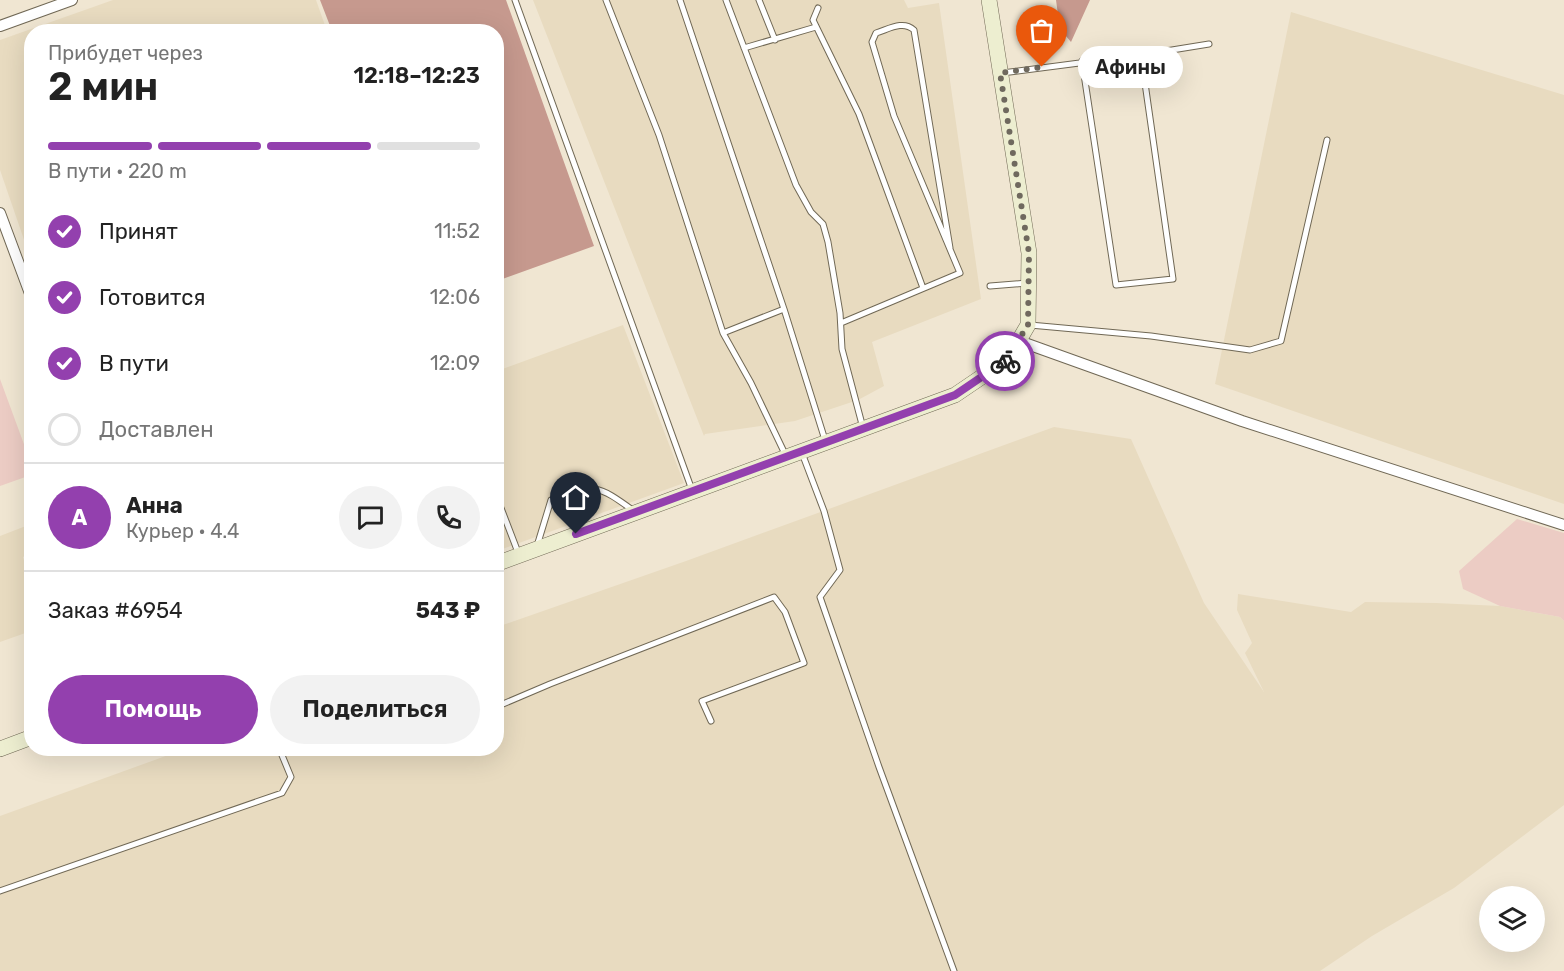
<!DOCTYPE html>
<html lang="ru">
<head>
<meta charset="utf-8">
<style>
  :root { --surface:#fff; --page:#f2f2f2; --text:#222; --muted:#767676; --line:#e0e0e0; --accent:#9340ae }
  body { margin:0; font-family:Rubik,sans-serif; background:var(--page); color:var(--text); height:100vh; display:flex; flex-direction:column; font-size:22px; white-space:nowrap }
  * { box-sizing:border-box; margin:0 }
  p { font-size:20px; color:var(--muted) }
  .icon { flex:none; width:33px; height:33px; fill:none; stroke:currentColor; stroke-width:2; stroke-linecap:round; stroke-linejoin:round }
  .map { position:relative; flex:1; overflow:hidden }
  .details { position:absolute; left:24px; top:24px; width:480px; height:732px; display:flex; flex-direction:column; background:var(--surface); border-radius:24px; box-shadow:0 6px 24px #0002 }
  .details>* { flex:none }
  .controls { position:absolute; left:1479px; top:886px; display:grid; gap:12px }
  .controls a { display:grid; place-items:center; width:66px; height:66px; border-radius:50%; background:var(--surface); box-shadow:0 6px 24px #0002; font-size:30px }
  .pin { position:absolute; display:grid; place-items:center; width:51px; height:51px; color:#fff; margin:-62px -26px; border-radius:50% 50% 50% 0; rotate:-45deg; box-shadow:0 0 6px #0007 }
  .pin .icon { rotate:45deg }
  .courier { position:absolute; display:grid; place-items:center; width:60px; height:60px; margin:-30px; border:4px solid #9340ae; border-radius:50%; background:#fff; color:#222; box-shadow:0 2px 8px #0007 }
  .bubble { position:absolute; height:42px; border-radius:21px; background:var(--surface); box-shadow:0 6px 24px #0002; font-size:20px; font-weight:600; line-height:42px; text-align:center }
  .summary em { font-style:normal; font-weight:600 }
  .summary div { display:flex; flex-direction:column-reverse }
  .summary { display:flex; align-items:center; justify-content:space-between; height:102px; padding:0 24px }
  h1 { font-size:39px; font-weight:600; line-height:45px }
  .bar { display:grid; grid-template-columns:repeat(4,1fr); gap:9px 6px; align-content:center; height:72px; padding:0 24px }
  .bar i { height:8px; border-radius:4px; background:var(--line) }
  .bar .on { background:var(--accent) }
  .bar p { grid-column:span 4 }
  .line { display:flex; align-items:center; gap:15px; padding:0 24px; border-top:2px solid var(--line) }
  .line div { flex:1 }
  .round { display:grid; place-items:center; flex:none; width:63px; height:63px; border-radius:32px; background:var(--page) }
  ol { padding:0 24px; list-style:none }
  li { display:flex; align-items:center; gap:18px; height:66px }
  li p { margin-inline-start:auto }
  li .icon { padding:6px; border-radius:50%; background:var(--accent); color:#fff; stroke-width:4 }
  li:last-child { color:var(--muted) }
  li i { width:33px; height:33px; border:3px solid var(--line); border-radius:50% }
  .action { display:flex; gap:12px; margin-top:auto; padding:12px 24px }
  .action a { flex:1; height:69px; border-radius:36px; background:var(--accent); color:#fff; font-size:24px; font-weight:600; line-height:69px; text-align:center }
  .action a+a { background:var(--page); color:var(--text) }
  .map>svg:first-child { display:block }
</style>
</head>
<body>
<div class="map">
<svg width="1564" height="971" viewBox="0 0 1564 971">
  <rect width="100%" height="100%" fill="#f0e6d2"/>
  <path fill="#e8dbc0" d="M 113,0 L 316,0 L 327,31 L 32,32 L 31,260 L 0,170 L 0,40 Z
    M 533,0 L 904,0 L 908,8 L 939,3 L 981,299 L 872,342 L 884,386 L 858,400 L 795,421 L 705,434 L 704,436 Z
    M 1291,12 L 1564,95 L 1564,504 L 1215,384 Z
    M 623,325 L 684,483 L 497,551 L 497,371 Z
    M 1054,427 L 1131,439 L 1204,603 L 1264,692 L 1245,653 L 1252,643 L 1237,610 L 1238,594 L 1351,612 L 1365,602 L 1436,603 L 1500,606 L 1560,617 L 1564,621 L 1564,805 L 1454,888 L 1372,936 L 1320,971 L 0,971 L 0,816 L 185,749 L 496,748 L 497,627 L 686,561 Z
    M 31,524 L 31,553 L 23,557 L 31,585 L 31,631 L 0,642 L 0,536 Z"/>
  <path fill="#ecccc4" d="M 0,379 L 32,466 L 31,475 L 0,486 Z
    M 1517,519 L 1564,533 L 1564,621 L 1560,617 L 1500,606 L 1463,589 L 1459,571 Z"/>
  <path fill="#c6998e" d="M 320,0 L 506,0 L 594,246 L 497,281 L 496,32 L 332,31 Z
    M 1056,0 L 1090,0 L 1071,42 L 1060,29 Z"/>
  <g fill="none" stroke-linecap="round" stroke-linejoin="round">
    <defs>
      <path id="service" d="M 515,0 L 692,490
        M 606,0 L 659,135 L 723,333 L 751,383 L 786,456
        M 680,0 L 784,309
        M 726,0 L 796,185 L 811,212 L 823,224 L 828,242 L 840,313 L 842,349 L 863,428
        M 759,0 L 775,40
        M 818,8 L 813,20 L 859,114 L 923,288
        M 744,48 L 816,27
        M 1082,61 L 1116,285 L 1173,279 L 1141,55
        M 1002,73 L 1141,55 L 1209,44
        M 990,286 L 1027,283
        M 841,323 L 960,273 L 894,116 L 872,42 L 876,33 C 889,29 903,20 914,30 L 950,248
        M 1030,325 L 1151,336 L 1250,350 L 1281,341 L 1327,140
        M 723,333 L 784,309 L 825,440
        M 802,453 L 824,511 L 840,570 L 820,597 L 879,767 L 954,971
        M 496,495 L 519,555
        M 537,546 L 551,500 C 593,482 598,485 634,511
        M 496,707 L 550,684 L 774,597 L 785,612 L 804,663 L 702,701 L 711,721
        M 0,891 L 282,793 L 291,777 L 279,748"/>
      <path id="minor" d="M 0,26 L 72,0
        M 0,213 L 32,299
        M 1019,341 L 1242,421 L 1564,525"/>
      <path id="secondary" d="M 496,564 L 955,395 L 1008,359 L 1028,325 L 1029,253 L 989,0
        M 0,749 L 32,737"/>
    </defs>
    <use href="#service" stroke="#706855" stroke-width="7"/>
    <use href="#minor" stroke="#706855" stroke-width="12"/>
    <use href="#secondary" stroke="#706855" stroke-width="16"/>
    <use href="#service" stroke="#fff" stroke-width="5"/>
    <use href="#minor" stroke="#fff" stroke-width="10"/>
    <use href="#secondary" stroke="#edeed0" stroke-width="15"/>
  </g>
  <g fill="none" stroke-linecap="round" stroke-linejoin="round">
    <path stroke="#6f695e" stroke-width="6" stroke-dasharray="0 10.8" d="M 1005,361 L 1028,325 L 1029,253 L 1000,73 L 1042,67"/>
    <path stroke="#9340ae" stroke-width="8" d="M 576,534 L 955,395 L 1005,361"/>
  </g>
</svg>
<div class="controls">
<a><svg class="icon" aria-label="layers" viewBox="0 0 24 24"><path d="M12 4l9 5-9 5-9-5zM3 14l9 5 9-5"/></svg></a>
</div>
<div class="pin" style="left:1042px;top:67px;background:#ea580c"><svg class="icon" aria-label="bag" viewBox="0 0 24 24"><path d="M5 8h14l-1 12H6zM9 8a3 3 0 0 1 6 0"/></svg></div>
<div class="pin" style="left:576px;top:534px;background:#1f2937"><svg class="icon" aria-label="home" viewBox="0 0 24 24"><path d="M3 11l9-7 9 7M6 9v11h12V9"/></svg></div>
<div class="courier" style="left:1005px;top:361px"><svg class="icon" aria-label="bike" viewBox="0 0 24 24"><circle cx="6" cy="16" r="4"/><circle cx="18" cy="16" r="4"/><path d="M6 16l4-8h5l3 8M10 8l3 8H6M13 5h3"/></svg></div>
<div class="bubble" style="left:1078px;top:46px;width:105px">Афины</div>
<section class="details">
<div class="summary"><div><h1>2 мин</h1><p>Прибудет через</p></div><em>12:18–12:23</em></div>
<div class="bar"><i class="on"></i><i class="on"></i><i class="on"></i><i></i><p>В пути · 220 m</p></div>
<ol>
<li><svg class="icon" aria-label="check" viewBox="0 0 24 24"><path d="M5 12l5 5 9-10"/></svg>Принят<p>11:52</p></li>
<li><svg class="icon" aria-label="check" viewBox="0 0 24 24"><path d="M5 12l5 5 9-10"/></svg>Готовится<p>12:06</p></li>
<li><svg class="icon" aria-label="check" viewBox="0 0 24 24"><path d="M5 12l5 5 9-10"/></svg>В пути<p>12:09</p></li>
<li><i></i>Доставлен</li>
</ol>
<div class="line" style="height:108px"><b class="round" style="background:var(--accent);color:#fff">А</b><div><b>Анна</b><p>Курьер · 4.4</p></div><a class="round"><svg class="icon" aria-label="chat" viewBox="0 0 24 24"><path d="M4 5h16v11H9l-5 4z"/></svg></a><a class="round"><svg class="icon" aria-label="phone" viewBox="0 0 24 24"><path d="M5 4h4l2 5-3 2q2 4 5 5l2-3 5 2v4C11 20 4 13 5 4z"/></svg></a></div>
<div class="line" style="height:78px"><div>Заказ #6954</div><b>543 ₽</b></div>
<div class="action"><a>Помощь</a><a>Поделиться</a></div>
</section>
</div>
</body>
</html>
